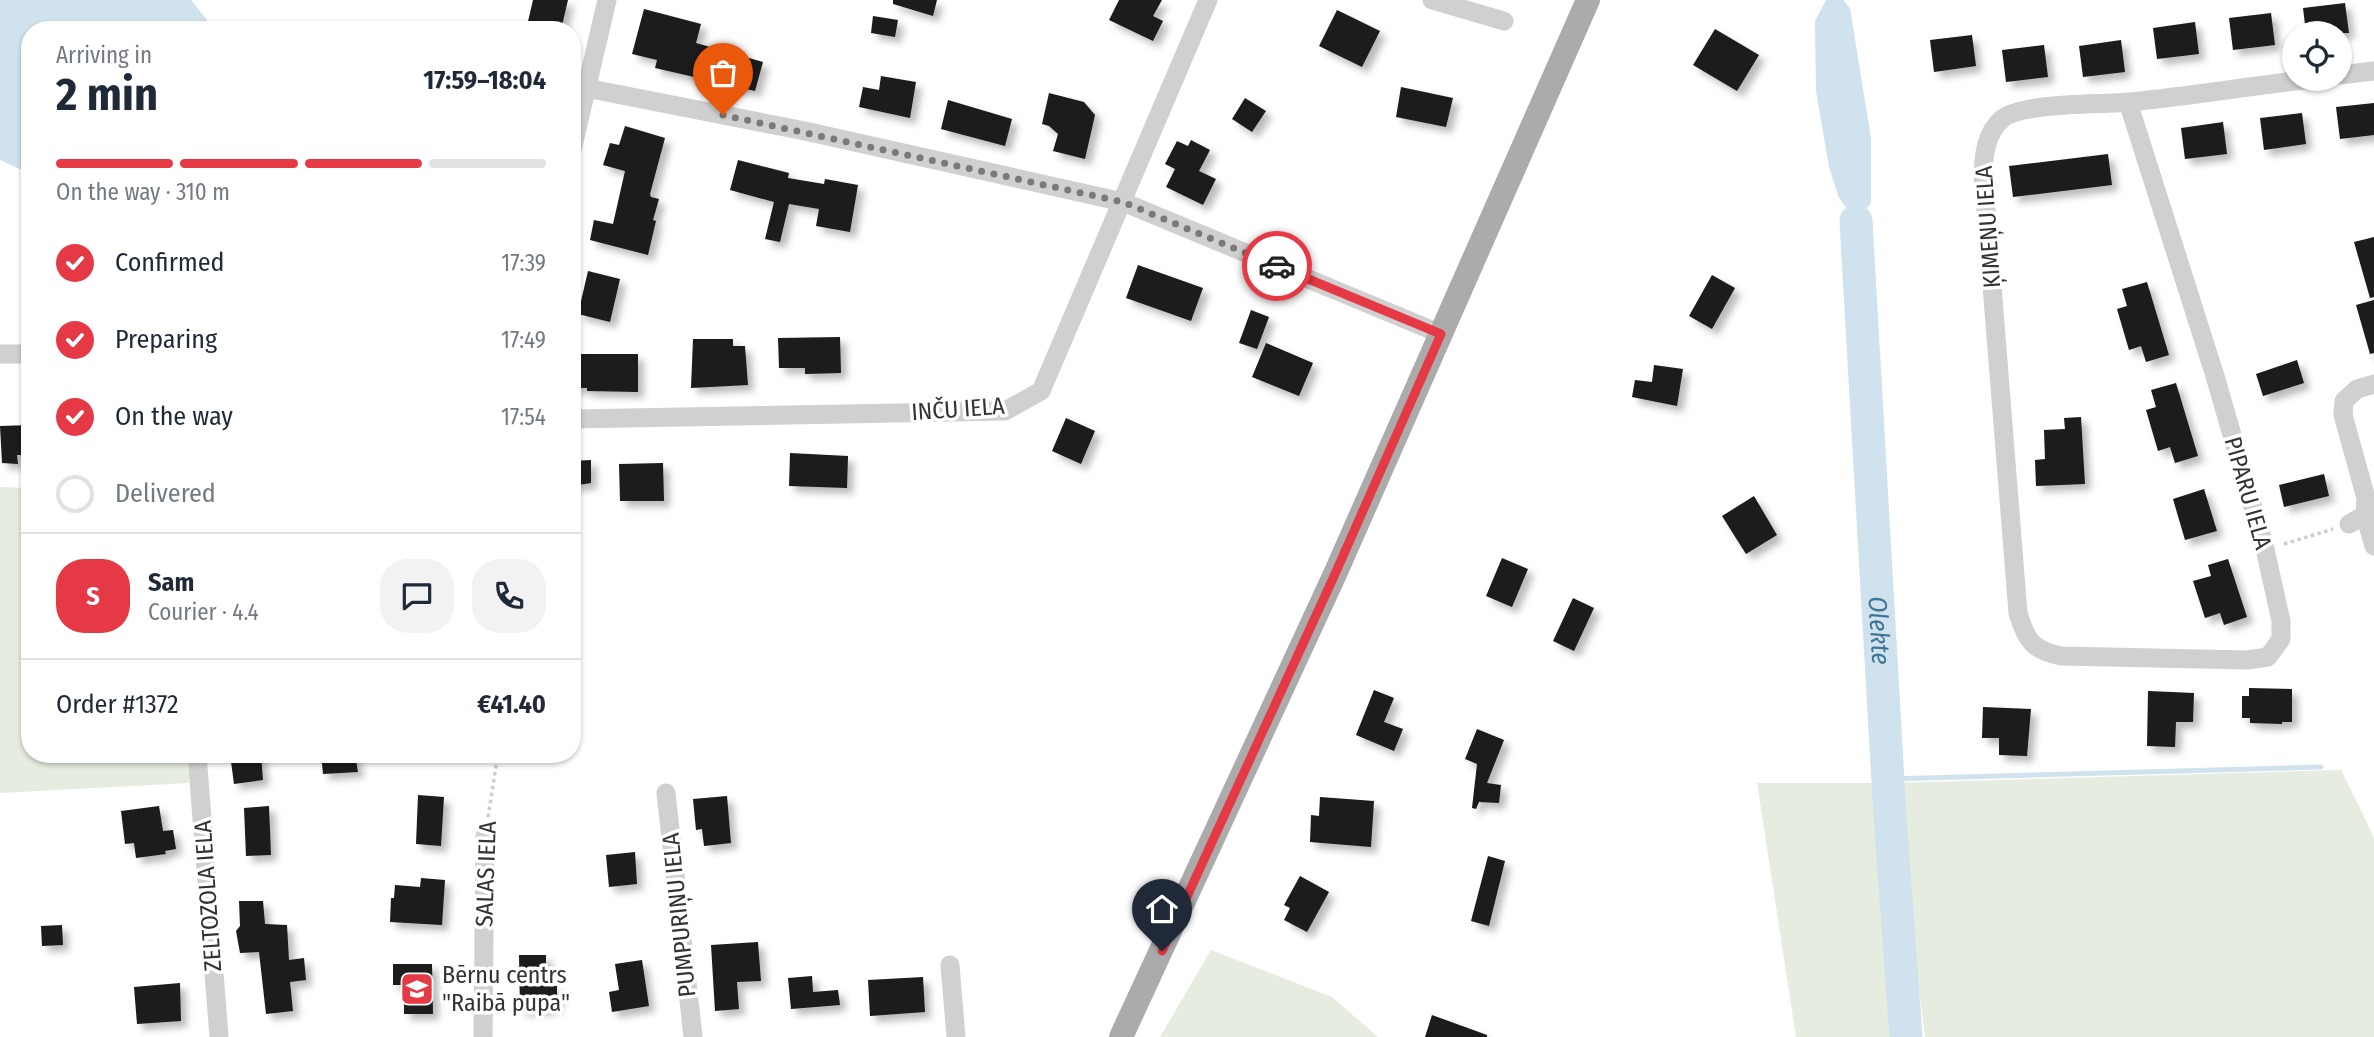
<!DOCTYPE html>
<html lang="en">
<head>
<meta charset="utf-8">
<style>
  :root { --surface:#fff; --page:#f2f2f3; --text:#1f2937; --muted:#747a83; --line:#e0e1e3; --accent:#e63946 }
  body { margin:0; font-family:"Fira Sans Condensed",sans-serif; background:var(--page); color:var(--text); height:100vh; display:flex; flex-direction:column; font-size:26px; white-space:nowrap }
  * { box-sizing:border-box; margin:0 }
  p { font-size:23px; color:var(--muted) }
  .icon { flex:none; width:38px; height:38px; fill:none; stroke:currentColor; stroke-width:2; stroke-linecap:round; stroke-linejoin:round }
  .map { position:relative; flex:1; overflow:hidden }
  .sheet { position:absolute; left:21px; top:21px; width:560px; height:742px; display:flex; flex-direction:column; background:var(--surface); border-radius:28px; box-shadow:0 2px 5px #0004 }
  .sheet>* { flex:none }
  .controls { position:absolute; left:2282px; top:21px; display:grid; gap:14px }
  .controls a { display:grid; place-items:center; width:70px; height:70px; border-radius:50%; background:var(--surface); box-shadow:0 2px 5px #0004; font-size:35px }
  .pin { position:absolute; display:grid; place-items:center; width:60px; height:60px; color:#fff; margin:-72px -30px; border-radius:50% 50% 50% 0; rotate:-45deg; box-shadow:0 0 7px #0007 }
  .pin .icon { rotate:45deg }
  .courier { position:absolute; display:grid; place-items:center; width:70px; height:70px; margin:-35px; border:5px solid #e63946; border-radius:50%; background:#fff; color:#222; box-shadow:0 2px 9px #0007 }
  .overview em { font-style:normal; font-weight:700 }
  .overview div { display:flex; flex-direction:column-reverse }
  .overview { display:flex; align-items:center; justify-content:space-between; height:119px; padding:0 35px }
  h1 { font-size:46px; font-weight:700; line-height:52px }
  .bar { display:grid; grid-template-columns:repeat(4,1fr); gap:10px 7px; align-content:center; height:84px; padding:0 35px }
  .bar i { height:9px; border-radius:5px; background:var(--line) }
  .bar .selected { background:var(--accent) }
  .bar p { grid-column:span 4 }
  .line { display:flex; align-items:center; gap:18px; padding:0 35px; border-top:2px solid var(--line) }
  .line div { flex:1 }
  .round { display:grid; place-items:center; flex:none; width:74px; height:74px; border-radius:28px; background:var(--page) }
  ol { padding:0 35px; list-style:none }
  li { display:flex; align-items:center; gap:21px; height:77px }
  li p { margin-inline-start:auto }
  li .icon { padding:7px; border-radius:50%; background:var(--accent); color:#fff; stroke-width:4 }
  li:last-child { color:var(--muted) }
  li i { width:38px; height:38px; border:4px solid var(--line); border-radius:50% }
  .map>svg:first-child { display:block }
</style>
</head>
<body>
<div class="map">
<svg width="2374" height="1037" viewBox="0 0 2374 1037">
  <defs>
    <filter id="shadow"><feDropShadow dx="6" dy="6" stdDeviation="3.5" flood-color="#0004"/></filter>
  </defs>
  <rect width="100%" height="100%" fill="#fff"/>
  <path fill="#e6ecdf" d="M 0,487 L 30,488 L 30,754 L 188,754 L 189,783 L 0,793 Z
    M 2341,770 L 2374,837 L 2374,1037 L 1925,1037 L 1892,783 Z
    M 1757,783 L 1883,783 L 1899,1037 L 1796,1037 Z
    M 1211,950 L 1332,997 L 1378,1037 L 1160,1037 Z"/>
  <path fill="#cfe2ee" d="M 0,0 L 191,0 L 215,30 L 30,30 L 30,174 L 0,160 Z
    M 1826,0 L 1843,0 L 1850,8 L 1871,138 L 1871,203 L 1856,221 L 1839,198 L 1829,167 L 1816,91 L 1815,21 Z"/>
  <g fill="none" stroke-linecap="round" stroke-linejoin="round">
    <path stroke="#cfe2ee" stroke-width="5" d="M 1888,779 L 2321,767"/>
    <path stroke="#cfe2ee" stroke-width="33" id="s1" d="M 1856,221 L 1890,817 L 1906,1037"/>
  </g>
  <path fill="#1a1a1a" filter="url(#shadow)" d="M 533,0 L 568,0 L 561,30 L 526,30 Z
    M 893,0 L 937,0 L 933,16 L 893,4 Z
    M 1119,0 L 1162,0 L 1153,16 L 1163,21 L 1153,41 L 1109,20 Z
    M 2345,3 L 2349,33 L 2306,33 L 2303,8 Z
    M 644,9 L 701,24 L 696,43 L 763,62 L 755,91 L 655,68 L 657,60 L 632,54 Z
    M 1337,10 L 1380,31 L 1362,67 L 1319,46 Z
    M 2271,13 L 2275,45 L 2233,50 L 2229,18 Z
    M 873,16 L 898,20 L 895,37 L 871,33 Z
    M 2195,22 L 2199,54 L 2157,59 L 2153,28 Z
    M 1715,29 L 1759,55 L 1737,91 L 1693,65 Z
    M 1972,35 L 1976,66 L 1934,72 L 1930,40 Z
    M 2121,40 L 2125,72 L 2083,77 L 2079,46 Z
    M 2044,45 L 2048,77 L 2006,82 L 2002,50 Z
    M 881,76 L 916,82 L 910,118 L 859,107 L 863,87 L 879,90 Z
    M 1401,87 L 1453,98 L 1446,127 L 1396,117 Z
    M 1049,93 L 1084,102 L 1095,115 L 1085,159 L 1053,151 L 1058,134 L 1049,126 L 1042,124 Z
    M 1245,98 L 1266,111 L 1252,132 L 1232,119 Z
    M 948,100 L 1012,119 L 1005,146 L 941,129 Z
    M 2374,103 L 2374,135 L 2340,139 L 2336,107 Z
    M 2302,113 L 2306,144 L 2264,150 L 2260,118 Z
    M 2223,122 L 2227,154 L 2185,159 L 2181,128 Z
    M 625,126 L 665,138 L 650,194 L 651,197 L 659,199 L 653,220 L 656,221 L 648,255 L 590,240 L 594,220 L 613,224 L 625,171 L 603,165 L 610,143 L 619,145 Z
    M 1191,140 L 1210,150 L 1199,171 L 1216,179 L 1203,205 L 1166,187 L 1175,169 L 1165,164 L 1177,141 L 1188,146 Z
    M 2108,154 L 2112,185 L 2013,197 L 2009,166 Z
    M 738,160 L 789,173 L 788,178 L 824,184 L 825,179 L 858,185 L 850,232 L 816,226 L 819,209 L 789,204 L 780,242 L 765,239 L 774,202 L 730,190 Z
    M 2374,237 L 2374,297 L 2370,298 L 2354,242 Z
    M 1138,265 L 1203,288 L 1191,321 L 1126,298 Z
    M 588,271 L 620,279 L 610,322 L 578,314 Z
    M 1712,275 L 1735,288 L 1712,329 L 1689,316 Z
    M 2147,282 L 2169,355 L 2146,362 L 2141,346 L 2129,350 L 2117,309 L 2127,306 L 2122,289 Z
    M 2374,300 L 2374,353 L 2370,354 L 2356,305 Z
    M 1251,310 L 1269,317 L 1257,349 L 1239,343 Z
    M 840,337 L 841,373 L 805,374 L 805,368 L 779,368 L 778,338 Z
    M 693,339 L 733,339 L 733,346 L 745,346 L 748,385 L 691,388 Z
    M 1266,343 L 1313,363 L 1299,396 L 1252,377 Z
    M 572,354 L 638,354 L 638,392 L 587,391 L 587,388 L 572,388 Z
    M 2297,360 L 2304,383 L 2263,396 L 2256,374 Z
    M 1654,365 L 1683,369 L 1677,406 L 1632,397 L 1635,380 L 1652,382 Z
    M 2176,383 L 2198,456 L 2175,463 L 2170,447 L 2158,451 L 2146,410 L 2156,407 L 2151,390 Z
    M 2081,417 L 2085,484 L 2036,486 L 2035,460 L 2045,459 L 2044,430 L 2065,429 L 2064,418 Z
    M 1066,418 L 1095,431 L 1081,464 L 1052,451 Z
    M 30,425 L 30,455 L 17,455 L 18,464 L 2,463 L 0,426 Z
    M 790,453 L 848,456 L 847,488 L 789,486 Z
    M 591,460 L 591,483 L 572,486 L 572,461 Z
    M 663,463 L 664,501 L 620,501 L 619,464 Z
    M 2324,474 L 2329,496 L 2284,507 L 2279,485 Z
    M 2204,489 L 2217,531 L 2185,540 L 2173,499 Z
    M 1754,496 L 1777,535 L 1746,554 L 1722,516 Z
    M 1502,558 L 1528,569 L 1512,607 L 1486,596 Z
    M 2228,559 L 2247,617 L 2224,625 L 2220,613 L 2205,618 L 2193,581 L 2211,576 L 2208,565 Z
    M 1573,598 L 1594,608 L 1574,651 L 1553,641 Z
    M 2249,688 L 2292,689 L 2292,722 L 2282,722 L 2282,724 L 2250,723 L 2250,718 L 2242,718 L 2242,696 L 2249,696 Z
    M 1374,690 L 1394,698 L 1384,722 L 1403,729 L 1394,751 L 1356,735 Z
    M 2148,691 L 2194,693 L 2193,722 L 2176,722 L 2175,747 L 2147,746 Z
    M 1983,707 L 2031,709 L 2027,756 L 1999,755 L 1999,738 L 1982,738 Z
    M 1477,729 L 1504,740 L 1487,783 L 1501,785 L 1499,803 L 1479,802 L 1476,809 L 1472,808 L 1477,764 L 1465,759 Z
    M 230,754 L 261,754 L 263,780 L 234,784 Z
    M 321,754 L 355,754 L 358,772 L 323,774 Z
    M 418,795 L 444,797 L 441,846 L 416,844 Z
    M 727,796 L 731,843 L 704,846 L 702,829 L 696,830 L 693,799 Z
    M 1320,797 L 1374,801 L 1371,847 L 1310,842 L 1311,815 L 1319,816 Z
    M 159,806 L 163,831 L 173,830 L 176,849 L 165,851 L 166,854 L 136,858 L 134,843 L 125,844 L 121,811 Z
    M 269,806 L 271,855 L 246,856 L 244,808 Z
    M 635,852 L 637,884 L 609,887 L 606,855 Z
    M 1488,856 L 1505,861 L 1489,926 L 1471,921 Z
    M 1300,876 L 1329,892 L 1307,932 L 1284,920 L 1290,908 L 1284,905 Z
    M 421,878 L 445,880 L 442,925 L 390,922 L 391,898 L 394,898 L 395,885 L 420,887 Z
    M 239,901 L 263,901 L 265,924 L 287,925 L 289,960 L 304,958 L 306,980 L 290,982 L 293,1011 L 266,1014 L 259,952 L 240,953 L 236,931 L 240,926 Z
    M 62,925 L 63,945 L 42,946 L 41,926 Z
    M 758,942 L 761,981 L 737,982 L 739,1009 L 715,1011 L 711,945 Z
    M 519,955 L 546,955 L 546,986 L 557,986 L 557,1006 L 547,1007 L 547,1009 L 520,1010 Z
    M 642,960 L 649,1006 L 612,1012 L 609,992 L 619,990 L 615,964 Z
    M 393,964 L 432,964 L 433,1014 L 404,1014 L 404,985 L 393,985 Z
    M 812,976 L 813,992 L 838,990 L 840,1005 L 791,1009 L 788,978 Z
    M 923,977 L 925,1012 L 870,1016 L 868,980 Z
    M 180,983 L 181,1021 L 137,1024 L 134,987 Z
    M 1432,1015 L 1487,1035 L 1487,1037 L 1425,1037 Z"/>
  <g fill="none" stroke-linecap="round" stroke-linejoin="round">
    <path stroke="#cdcdcd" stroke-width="3.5" stroke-dasharray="3.5 3.5" stroke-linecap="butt" d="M 2284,544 L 2333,529
      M 488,817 L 498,754"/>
    <path stroke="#d0d0d0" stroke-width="19" d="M 1432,0 L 1504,21
      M 2340,75 L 2374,71
      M 586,88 L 805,131 L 1123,202 L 1441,334
      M 2128,102 L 2215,376 L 2265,549 L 2281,621 L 2281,639 L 2268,657 L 2247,660 L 2061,656 C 2032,650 2026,640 2018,613 L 1983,173 C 1984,154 1986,133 2002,119 C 2022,102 2102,105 2129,102 C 2190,96 2251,86 2311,79
      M 572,150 L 607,0
      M 0,354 L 30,354
      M 572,419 L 1005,411 L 1041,391 L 1208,0
      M 2365,515 L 2374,546
      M 2349,524 L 2365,515 L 2366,498 L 2343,415 L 2344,401 L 2357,389 L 2374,384
      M 197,754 L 219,1037
      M 666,793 L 693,1037
      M 950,965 L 956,1037
      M 483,1037 L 485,836"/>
    <path stroke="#ababab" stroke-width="24" d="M 1121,1037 L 1335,574 L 1588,0"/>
  </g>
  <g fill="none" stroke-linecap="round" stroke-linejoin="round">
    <path stroke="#7a7a7a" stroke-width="7" stroke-dasharray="0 12.6" d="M 723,115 L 1123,202 L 1277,266"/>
    <path stroke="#e63946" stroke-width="9" d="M 1162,951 L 1335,574 L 1441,334 L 1277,266"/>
  </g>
  <defs>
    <symbol id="school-square" viewBox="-11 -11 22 22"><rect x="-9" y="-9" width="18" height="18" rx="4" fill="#e63946" stroke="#fff"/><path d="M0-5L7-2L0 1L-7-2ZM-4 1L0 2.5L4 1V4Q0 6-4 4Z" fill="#fff"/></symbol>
  </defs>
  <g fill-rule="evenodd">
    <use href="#school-square" x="398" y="970" width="38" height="38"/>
  </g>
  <g text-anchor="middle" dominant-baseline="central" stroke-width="7" stroke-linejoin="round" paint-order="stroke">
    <g font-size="24" fill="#333" stroke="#fff">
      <text transform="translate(1988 227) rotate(-94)">ĶIMEŅU IELA</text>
      <text transform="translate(958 409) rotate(-4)">INČU IELA</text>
      <text transform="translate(2248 493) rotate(74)">PIPARU IELA</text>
      <text transform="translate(486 874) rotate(-88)">SALAS IELA</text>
      <text transform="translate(208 896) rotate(-94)">ZELTOZOLA IELA</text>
      <text transform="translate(679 915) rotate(-96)">PUMPURIŅU IELA</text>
    </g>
    <g font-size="24" fill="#333" stroke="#fff" text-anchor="start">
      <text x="442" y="975">Bērnu centrs<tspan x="442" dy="28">"Raibā pupa"</tspan></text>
    </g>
    <g font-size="26" font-style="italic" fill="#3f7597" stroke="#fff">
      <text stroke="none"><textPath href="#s1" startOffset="410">Olekte</textPath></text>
    </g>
  </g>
</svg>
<div class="controls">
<a><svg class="icon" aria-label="locate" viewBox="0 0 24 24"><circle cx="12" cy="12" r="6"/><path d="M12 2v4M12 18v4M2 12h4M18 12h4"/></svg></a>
</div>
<div class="pin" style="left:723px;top:115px;background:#ea580c"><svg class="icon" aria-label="bag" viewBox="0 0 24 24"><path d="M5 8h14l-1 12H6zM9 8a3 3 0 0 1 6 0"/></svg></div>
<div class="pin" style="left:1162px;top:951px;background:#1f2937"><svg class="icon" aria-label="home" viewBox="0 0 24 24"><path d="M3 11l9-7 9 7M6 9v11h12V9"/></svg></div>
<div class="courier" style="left:1277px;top:266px"><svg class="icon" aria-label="car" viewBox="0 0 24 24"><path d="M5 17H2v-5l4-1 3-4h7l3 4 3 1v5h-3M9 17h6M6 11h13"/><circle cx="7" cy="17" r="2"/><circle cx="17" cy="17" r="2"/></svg></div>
<section class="sheet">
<div class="overview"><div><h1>2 min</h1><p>Arriving in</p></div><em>17:59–18:04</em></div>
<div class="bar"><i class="selected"></i><i class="selected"></i><i class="selected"></i><i></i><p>On the way · 310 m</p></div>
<ol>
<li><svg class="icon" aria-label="check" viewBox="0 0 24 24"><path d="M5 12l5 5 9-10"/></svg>Confirmed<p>17:39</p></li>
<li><svg class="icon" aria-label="check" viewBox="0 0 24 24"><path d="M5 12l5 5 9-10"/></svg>Preparing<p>17:49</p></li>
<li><svg class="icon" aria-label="check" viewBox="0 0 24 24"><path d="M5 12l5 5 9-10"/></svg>On the way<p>17:54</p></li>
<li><i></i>Delivered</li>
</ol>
<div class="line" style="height:126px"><b class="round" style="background:var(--accent);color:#fff">S</b><div><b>Sam</b><p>Courier · 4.4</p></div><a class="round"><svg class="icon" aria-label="chat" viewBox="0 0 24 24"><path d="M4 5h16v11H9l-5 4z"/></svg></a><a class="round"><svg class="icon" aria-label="phone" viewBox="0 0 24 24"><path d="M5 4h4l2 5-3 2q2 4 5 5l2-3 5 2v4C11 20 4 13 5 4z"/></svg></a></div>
<div class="line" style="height:91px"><div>Order #1372</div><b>€41.40</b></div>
</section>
</div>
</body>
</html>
